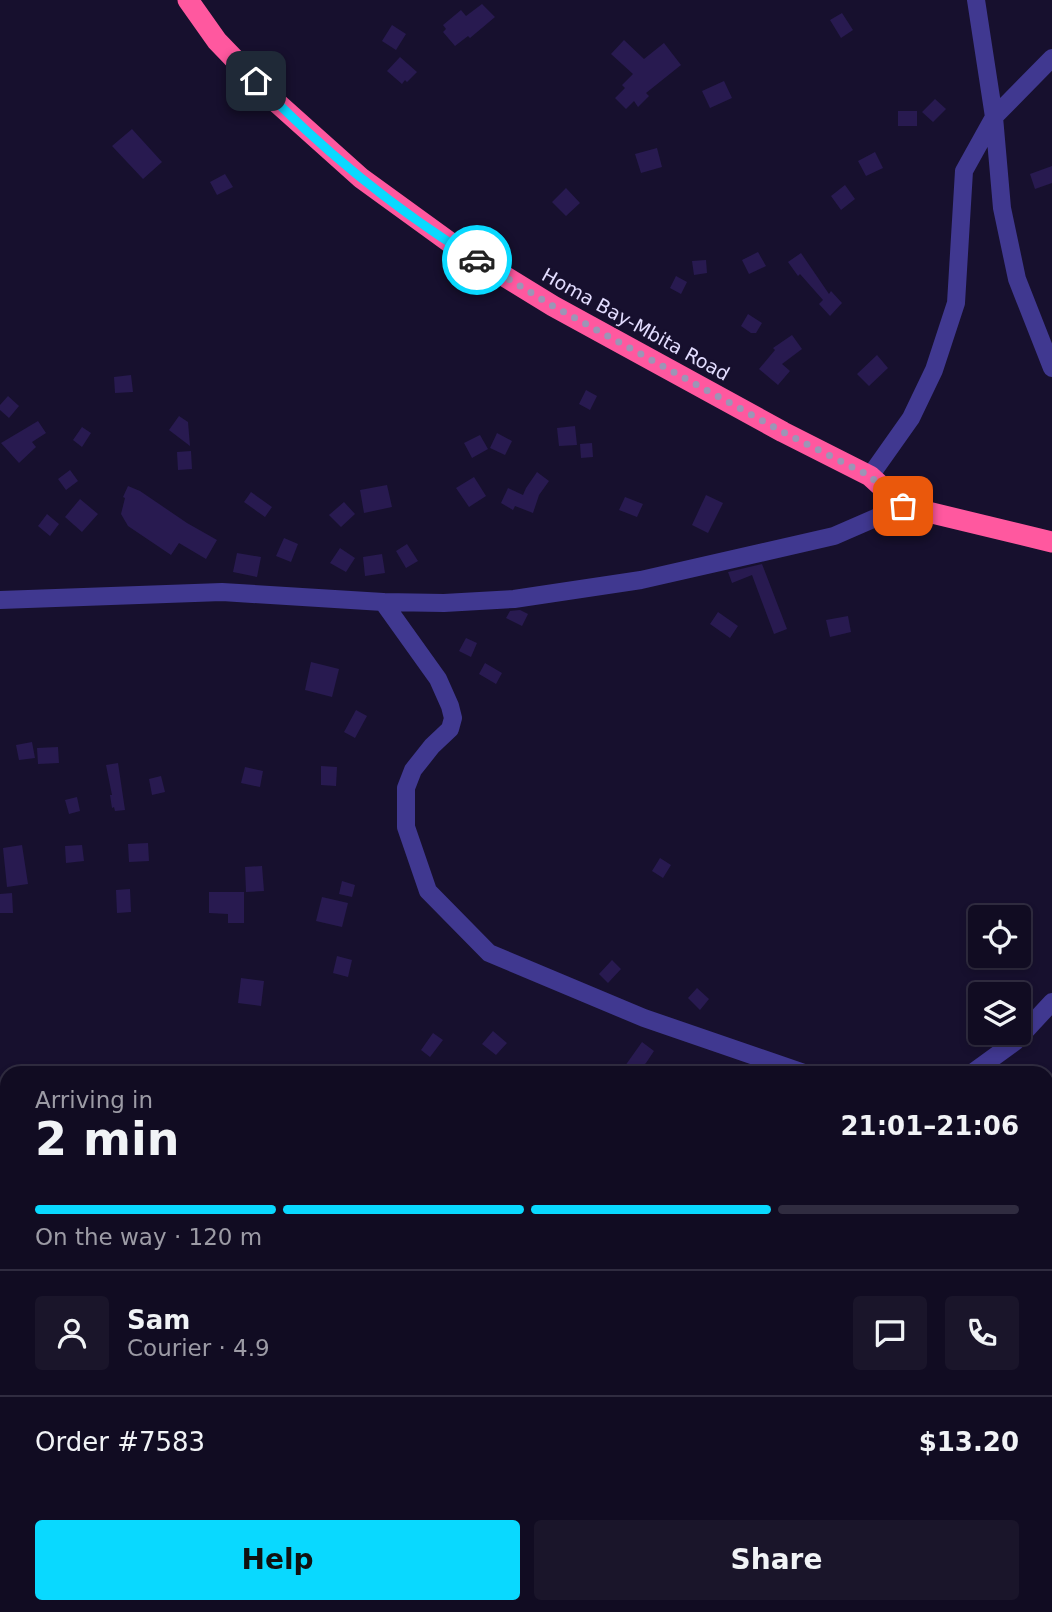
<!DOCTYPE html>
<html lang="en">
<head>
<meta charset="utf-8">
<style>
  :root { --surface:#110c22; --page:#1a152a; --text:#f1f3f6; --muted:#9c9ba5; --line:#302c40; --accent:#09d9ff }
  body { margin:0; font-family:"DejaVu Sans",sans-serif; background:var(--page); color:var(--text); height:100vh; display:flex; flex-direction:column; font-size:26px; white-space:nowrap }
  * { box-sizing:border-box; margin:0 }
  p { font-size:23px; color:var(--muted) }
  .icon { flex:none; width:38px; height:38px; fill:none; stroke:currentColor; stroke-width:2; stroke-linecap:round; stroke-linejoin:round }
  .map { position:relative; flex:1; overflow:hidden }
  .side { position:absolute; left:0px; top:1066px; width:1054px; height:548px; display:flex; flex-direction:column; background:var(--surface); border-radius:21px 21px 0 0; box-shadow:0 4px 10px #0003,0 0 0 2px var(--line) }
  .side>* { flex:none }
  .tools { position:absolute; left:968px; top:905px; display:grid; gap:14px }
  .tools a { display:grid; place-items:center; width:63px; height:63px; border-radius:7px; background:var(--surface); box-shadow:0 4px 10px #0003,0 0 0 2px var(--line); font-size:35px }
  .pin { position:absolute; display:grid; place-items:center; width:60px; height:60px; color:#fff; margin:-30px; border-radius:14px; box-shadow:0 4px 10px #0006 }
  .courier { position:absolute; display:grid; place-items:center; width:70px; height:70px; margin:-35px; border:5px solid #09d9ff; border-radius:50%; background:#fff; color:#222; box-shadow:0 2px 9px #0007 }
  .headline em { font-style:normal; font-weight:600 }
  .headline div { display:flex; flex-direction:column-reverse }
  .headline { display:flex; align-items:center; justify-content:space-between; height:119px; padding:0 35px }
  h1 { font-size:46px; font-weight:600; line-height:52px }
  .bar { display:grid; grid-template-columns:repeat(4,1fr); gap:10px 7px; align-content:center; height:84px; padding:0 35px }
  .bar i { height:9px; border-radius:5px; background:var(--line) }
  .bar .on { background:var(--accent) }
  .bar p { grid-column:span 4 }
  .line { display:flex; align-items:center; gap:18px; padding:0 35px; border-top:2px solid var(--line) }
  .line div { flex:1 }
  .round { display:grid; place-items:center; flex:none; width:74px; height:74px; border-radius:7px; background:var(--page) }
  .button { display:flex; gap:14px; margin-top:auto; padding:14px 35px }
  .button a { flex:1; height:80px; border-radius:7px; background:var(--accent); color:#111; font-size:28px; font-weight:600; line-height:80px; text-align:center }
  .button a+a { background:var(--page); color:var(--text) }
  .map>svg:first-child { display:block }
</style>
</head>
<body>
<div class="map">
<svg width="1052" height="1612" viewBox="0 0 1052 1612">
  <rect width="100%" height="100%" fill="#17102e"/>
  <path fill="#281a50" d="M 482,4 L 495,17 L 470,38 L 468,36 L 455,46 L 443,32 L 446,29 L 443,25 L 461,10 L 466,16 Z
    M 842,13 L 853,30 L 841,38 L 830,20 Z
    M 392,25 L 406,34 L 396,50 L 382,41 Z
    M 624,40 L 644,59 L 664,43 L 681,65 L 646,93 L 649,96 L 638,107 L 634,101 L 626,109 L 615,98 L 625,88 L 622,85 L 633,74 L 611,54 Z
    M 400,57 L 417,72 L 407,82 L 405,80 L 402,84 L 387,71 Z
    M 724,81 L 732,98 L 710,108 L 702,91 Z
    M 935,99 L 946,109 L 933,122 L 922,112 Z
    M 898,111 L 917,111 L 917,126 L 898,126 Z
    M 132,129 L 162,162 L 143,179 L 112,146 Z
    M 657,148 L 662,167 L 641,173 L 635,154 Z
    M 875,152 L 883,168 L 866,176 L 858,161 Z
    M 1052,166 L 1052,183 L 1035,189 L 1030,174 Z
    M 225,174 L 233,187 L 217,195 L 210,182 Z
    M 845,185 L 855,199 L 841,210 L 831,196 Z
    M 566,188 L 580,203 L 566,216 L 552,202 Z
    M 758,252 L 766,266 L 749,274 L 742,260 Z
    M 801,253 L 829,294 L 831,291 L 842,303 L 830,316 L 819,304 L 823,300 L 800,274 L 798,276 L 788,262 Z
    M 706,260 L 707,273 L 694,275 L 692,261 Z
    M 676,276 L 687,282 L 681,294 L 670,288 Z
    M 748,314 L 762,323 L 756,333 L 751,333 L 741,326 Z
    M 792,335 L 802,349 L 782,364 L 790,371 L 778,385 L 759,369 L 775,350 L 773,348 Z
    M 877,355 L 888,368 L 869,386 L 857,374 Z
    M 131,375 L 133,392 L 115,393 L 114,377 Z
    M 586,390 L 597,396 L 590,410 L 579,404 Z
    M 8,396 L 19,406 L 9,418 L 0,410 L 0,405 Z
    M 179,416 L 188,422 L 190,446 L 169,430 Z
    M 38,421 L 46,433 L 32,442 L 36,447 L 19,463 L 1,443 Z
    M 575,426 L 577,445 L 559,446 L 557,428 Z
    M 82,427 L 91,433 L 82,447 L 73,440 Z
    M 497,433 L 512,441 L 505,455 L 490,448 Z
    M 480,435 L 488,449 L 472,458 L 464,443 Z
    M 592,443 L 593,457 L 581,458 L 580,444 Z
    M 191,451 L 192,469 L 178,470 L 177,452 Z
    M 70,470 L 78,481 L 66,490 L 58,479 Z
    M 537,472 L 549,481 L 539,495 L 533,513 L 515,506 L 513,510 L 501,503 L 508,488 L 523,495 L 526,488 Z
    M 474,477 L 486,496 L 469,507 L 456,488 Z
    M 387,485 L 392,507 L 364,513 L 360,490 Z
    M 128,486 L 140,491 L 187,523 L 217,540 L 206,559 L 179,543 L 171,555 L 128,526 L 121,514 L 125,498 L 123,497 Z
    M 251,492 L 272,507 L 265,517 L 244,502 Z
    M 706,495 L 723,503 L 708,533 L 692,525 Z
    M 625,497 L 643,504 L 637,517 L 619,510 Z
    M 80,499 L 98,514 L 82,532 L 65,517 Z
    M 344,502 L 355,514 L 341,527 L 329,515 Z
    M 47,514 L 59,524 L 50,536 L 38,526 Z
    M 284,538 L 298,544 L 291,562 L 276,556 Z
    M 407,544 L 418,561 L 406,568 L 396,551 Z
    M 340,548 L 355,558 L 346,572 L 330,563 Z
    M 237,553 L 261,557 L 257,577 L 233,572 Z
    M 382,554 L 385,573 L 365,576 L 363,557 Z
    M 762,564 L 787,629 L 774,634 L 752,575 L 732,583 L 728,572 Z
    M 520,610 L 528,614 L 522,626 L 506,618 L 510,611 Z
    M 718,612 L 738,626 L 730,638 L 710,624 Z
    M 848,616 L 851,632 L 830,637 L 826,620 Z
    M 466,638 L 477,643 L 471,657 L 459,651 Z
    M 311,662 L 339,669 L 332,697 L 305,690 Z
    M 485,663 L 502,673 L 496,684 L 479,674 Z
    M 356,710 L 367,716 L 355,738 L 344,732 Z
    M 32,742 L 35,758 L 19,760 L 16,745 Z
    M 58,747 L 59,763 L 38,764 L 37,748 Z
    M 118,763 L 125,810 L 115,811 L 114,807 L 112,808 L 110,795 L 112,795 L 106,765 Z
    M 321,766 L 337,767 L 336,786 L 321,785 Z
    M 245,767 L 263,771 L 260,787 L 241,783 Z
    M 161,776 L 165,792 L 152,795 L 149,779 Z
    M 77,797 L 80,811 L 69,814 L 65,800 Z
    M 148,843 L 149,861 L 129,862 L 128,844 Z
    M 22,845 L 28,884 L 7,887 L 3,848 Z
    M 82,845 L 84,861 L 66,863 L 65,846 Z
    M 660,858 L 671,865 L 663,878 L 652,871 Z
    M 262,866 L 264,891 L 246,892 L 245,867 Z
    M 342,881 L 355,885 L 352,897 L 339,894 Z
    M 130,889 L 131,912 L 117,913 L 116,890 Z
    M 209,892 L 244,892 L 244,923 L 228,923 L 228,914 L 209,913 Z
    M 12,893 L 13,913 L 0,913 L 0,894 Z
    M 322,897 L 348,903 L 342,927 L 316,921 Z
    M 337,956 L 352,960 L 348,977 L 333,973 Z
    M 612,960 L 621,969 L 608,983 L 599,974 Z
    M 241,978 L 264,981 L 261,1006 L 238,1003 Z
    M 697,988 L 709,999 L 700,1010 L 688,998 Z
    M 493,1031 L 507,1043 L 496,1055 L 482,1044 Z
    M 433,1033 L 443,1040 L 430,1057 L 421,1050 Z
    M 642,1042 L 654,1051 L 646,1063 L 635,1073 L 620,1073 Z"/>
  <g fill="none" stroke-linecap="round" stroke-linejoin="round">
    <path stroke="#403890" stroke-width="18" d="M 976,0 L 994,117 L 1002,208 L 1017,279 L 1052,368
      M 870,476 L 911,418 L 934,370 L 956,303 L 964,171 L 994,117 L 1052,58
      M 0,600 L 222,592 L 383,602 L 444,603 L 514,599 L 641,580 L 834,536 L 903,506
      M 383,602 L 438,679 L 450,706 L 453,718 L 450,729 L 432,746 L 413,770 L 406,788 L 406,827 L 428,891 L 489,953 L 644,1018 L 804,1073
      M 972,1073 L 1016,1041 L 1052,1002"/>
    <path stroke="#ff589f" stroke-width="21" d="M 188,0 L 217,41 L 275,101 L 361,178 L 452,244 L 553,306 L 783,432 L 870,476 L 903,506 L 1052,542"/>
  </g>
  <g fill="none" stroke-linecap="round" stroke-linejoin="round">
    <path stroke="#9c95b6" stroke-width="7" stroke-dasharray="0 12.6" d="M 477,260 L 553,306 L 783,432 L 870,476 L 903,506"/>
    <path stroke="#09d9ff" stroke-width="9" d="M 256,81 C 321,149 396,210 477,260"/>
  </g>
  <g text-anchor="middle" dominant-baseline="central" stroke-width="5" stroke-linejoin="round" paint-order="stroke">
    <g font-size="19" fill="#e3ddff" stroke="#17102e">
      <text transform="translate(636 324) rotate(29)">Homa Bay-Mbita Road</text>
    </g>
  </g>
</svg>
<div class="tools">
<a><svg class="icon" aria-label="locate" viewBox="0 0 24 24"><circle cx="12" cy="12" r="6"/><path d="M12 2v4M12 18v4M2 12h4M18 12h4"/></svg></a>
<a><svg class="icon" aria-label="layers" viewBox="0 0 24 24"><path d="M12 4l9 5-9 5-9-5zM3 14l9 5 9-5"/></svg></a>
</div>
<div class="pin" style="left:903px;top:506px;background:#ea580c"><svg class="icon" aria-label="bag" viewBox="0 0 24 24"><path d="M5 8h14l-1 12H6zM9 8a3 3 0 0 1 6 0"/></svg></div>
<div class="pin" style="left:256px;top:81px;background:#1f2937"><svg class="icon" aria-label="home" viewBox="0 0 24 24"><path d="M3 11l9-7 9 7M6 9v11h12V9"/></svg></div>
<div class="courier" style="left:477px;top:260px"><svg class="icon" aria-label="car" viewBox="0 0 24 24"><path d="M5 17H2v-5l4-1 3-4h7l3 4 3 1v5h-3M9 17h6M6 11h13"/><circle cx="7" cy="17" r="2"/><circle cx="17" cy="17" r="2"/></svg></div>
<section class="side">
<div class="headline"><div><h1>2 min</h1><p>Arriving in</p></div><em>21:01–21:06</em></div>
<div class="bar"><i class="on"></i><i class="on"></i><i class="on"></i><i></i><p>On the way · 120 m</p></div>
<div class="line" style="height:126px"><a class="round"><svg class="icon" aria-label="person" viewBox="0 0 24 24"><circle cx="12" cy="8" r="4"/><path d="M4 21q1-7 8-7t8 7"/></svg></a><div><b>Sam</b><p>Courier · 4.9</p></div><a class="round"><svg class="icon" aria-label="chat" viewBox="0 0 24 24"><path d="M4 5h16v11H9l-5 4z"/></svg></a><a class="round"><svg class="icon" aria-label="phone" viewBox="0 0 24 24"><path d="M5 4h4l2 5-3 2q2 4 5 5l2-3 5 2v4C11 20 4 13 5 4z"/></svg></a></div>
<div class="line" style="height:91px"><div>Order #7583</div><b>$13.20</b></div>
<div class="button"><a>Help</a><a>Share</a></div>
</section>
</div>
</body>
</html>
